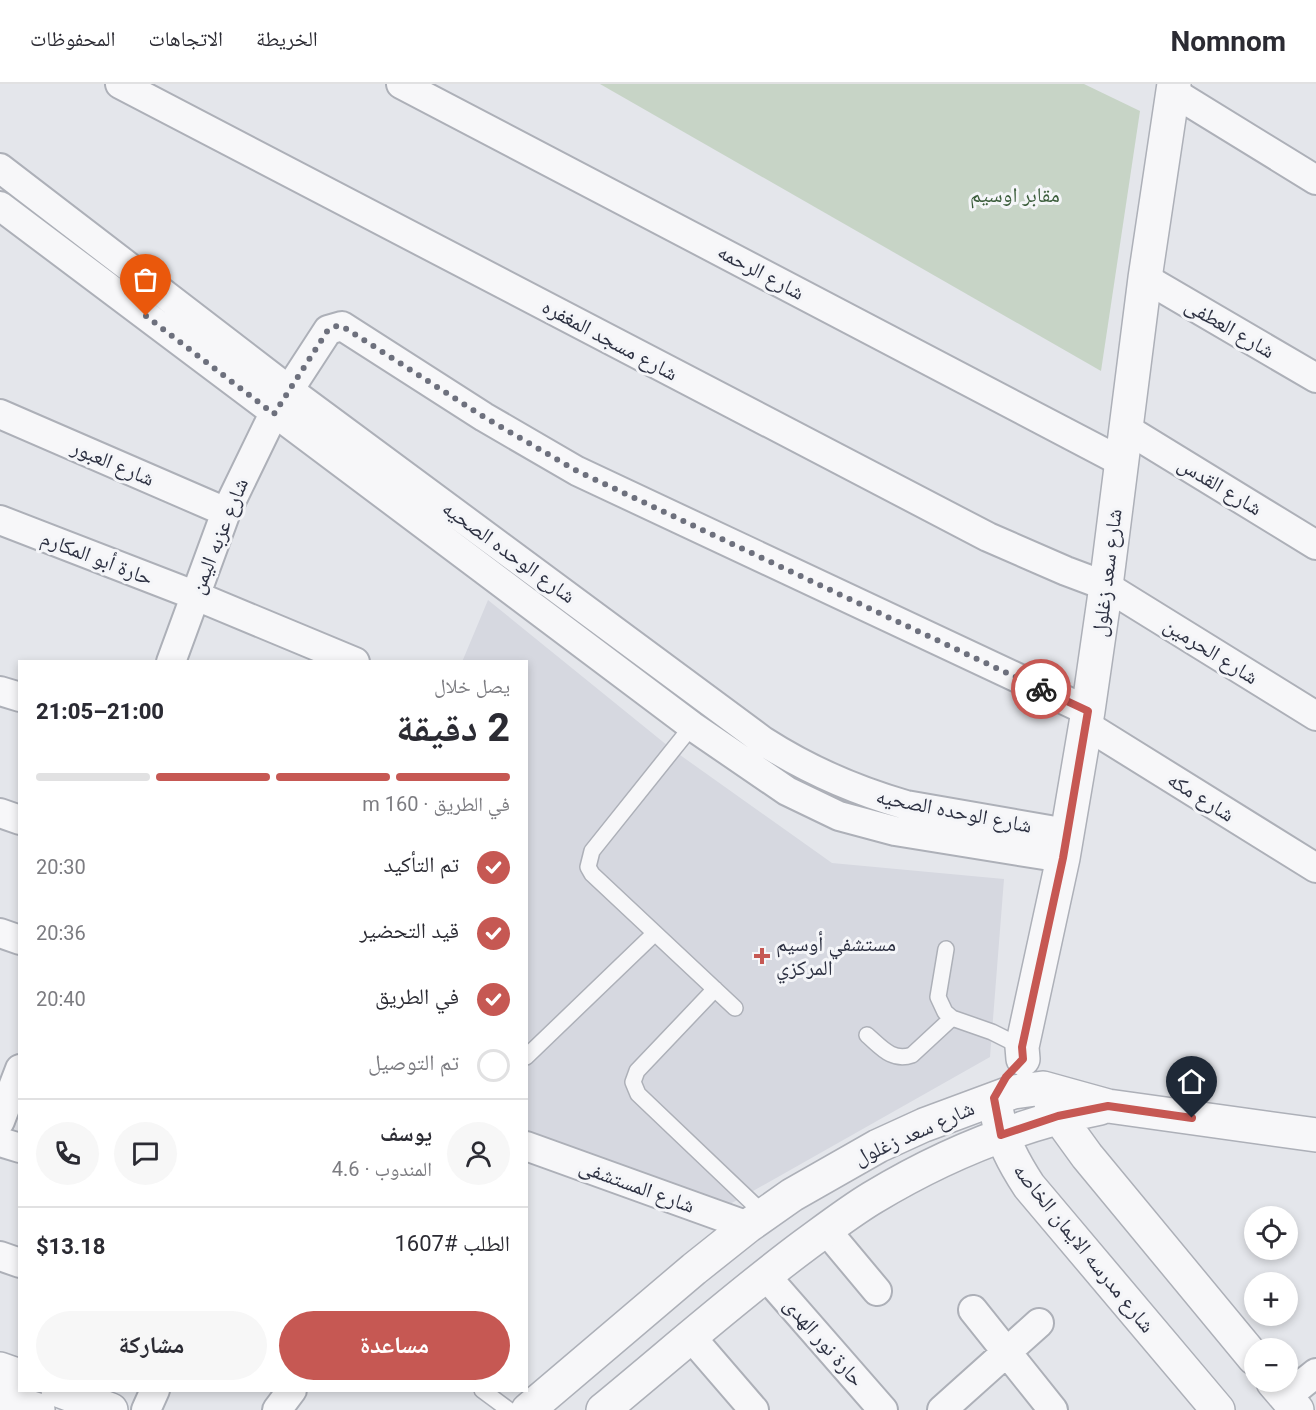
<!DOCTYPE html>
<html lang="ar">
<head>
<meta charset="utf-8">
<style>
  :root { --surface:#fff; --page:#f7f7f7; --text:#2b2b33; --muted:#7c7c81; --line:#e1e1e2; --accent:#c65853 }
  body { margin:0; font-family:Roboto,"Noto Naskh Arabic",sans-serif; background:var(--page); color:var(--text); direction:rtl; height:100vh; display:flex; flex-direction:column; font-size:22px; white-space:nowrap }
  * { box-sizing:border-box; margin:0 }
  p { font-size:20px; color:var(--muted) }
  .icon { flex:none; width:33px; height:33px; fill:none; stroke:currentColor; stroke-width:2; stroke-linecap:round; stroke-linejoin:round }
  .map { position:relative; flex:1; overflow:hidden; direction:ltr }
  .panel { position:absolute; left:18px; top:576px; width:510px; height:732px; display:flex; flex-direction:column; background:var(--surface); border-radius:0px; box-shadow:0 3px 9px #0003; direction:rtl }
  .panel>* { flex:none }
  .fabs { position:absolute; left:1244px; top:1122px; display:grid; gap:12px }
  .fabs a { display:grid; place-items:center; width:54px; height:54px; border-radius:50%; background:var(--surface); box-shadow:0 3px 9px #0003; font-size:30px }
  .pin { position:absolute; display:grid; place-items:center; width:51px; height:51px; color:#fff; margin:-62px -26px; border-radius:50% 50% 50% 0; rotate:-45deg; box-shadow:0 0 6px #0007 }
  .pin .icon { rotate:45deg }
  .courier { position:absolute; display:grid; place-items:center; width:60px; height:60px; margin:-30px; border:4px solid #c65853; border-radius:50%; background:#fff; color:#222; box-shadow:0 2px 8px #0007 }
  .head em { font-style:normal; font-weight:800 }
  .head div { display:flex; flex-direction:column-reverse }
  .head { display:flex; align-items:center; justify-content:space-between; height:102px; padding:0 18px }
  h1 { font-size:39px; font-weight:800; line-height:45px }
  .bar { display:grid; grid-template-columns:repeat(4,1fr); gap:9px 6px; align-content:center; height:72px; padding:0 18px }
  .bar i { height:8px; border-radius:4px; background:var(--line) }
  .bar .on { background:var(--accent) }
  .bar p { grid-column:span 4 }
  .line { display:flex; align-items:center; gap:15px; padding:0 18px; border-top:2px solid var(--line) }
  .line div { flex:1 }
  .round { display:grid; place-items:center; flex:none; width:63px; height:63px; border-radius:32px; background:var(--page) }
  ol { padding:0 18px; list-style:none }
  li { display:flex; align-items:center; gap:18px; height:66px }
  li p { margin-inline-start:auto }
  li .icon { padding:6px; border-radius:50%; background:var(--accent); color:#fff; stroke-width:4 }
  li:last-child { color:var(--muted) }
  li i { width:33px; height:33px; border:3px solid var(--line); border-radius:50% }
  .action { display:flex; gap:12px; margin-top:auto; padding:12px 18px }
  .action a { flex:1; height:69px; border-radius:36px; background:var(--accent); color:#fff; font-size:24px; font-weight:800; line-height:69px; text-align:center }
  .action a+a { background:var(--page); color:var(--text) }
  header { display:flex; align-items:center; gap:36px; box-sizing:border-box; height:84px; padding:0 30px; background:var(--surface); border-bottom:2px solid var(--line) }
  header strong { font-size:28px }
  nav { display:flex; gap:33px; margin-inline-start:auto; font-size:21px }
  .map>svg:first-child { display:block }
</style>
</head>
<body>
<header>
<strong>Nomnom</strong>
<nav><a>الخريطة</a><a>الاتجاهات</a><a>المحفوظات</a></nav>
</header>
<div class="map">
<svg width="1316" height="1326" viewBox="0 0 1316 1326">
  <rect width="100%" height="100%" fill="#e4e6eb"/>
  <path fill="#d6d8e0" d="M 488,516 L 673,666 L 832,779 L 1004,795 L 990,973 L 730,1120 L 527,1049 L 526,578 L 462,578 Z"/>
  <path fill="#c7d4c6" d="M 600,0 L 1084,0 L 1140,27 L 1101,287 Z"/>
  <g fill="none" stroke-linecap="round" stroke-linejoin="round">
    <defs>
      <path id="service" d="M 692,642 L 592,767 L 588,783 L 592,790 L 735,924
        M 946,865 L 938,913 L 945,928 L 952,934 L 992,948 L 1022,963
        M 715,905 L 637,987 L 633,998 L 638,1010 L 764,1130
        M 867,951 C 881,963 892,978 912,971 L 952,934
        M 526,973 L 655,849
        M 482,1306 L 509,1326"/>
      <path id="minor" d="M 120,0 L 988,453 L 1066,487 L 1106,502 L 1316,632
        M 401,0 L 1120,377
        M 1173,8 L 1316,96
        M 0,84 L 289,306 L 763,657 C 808,686 854,706 906,721 L 1067,749
        M 0,122 L 692,642 L 787,707 L 839,732 L 895,747 L 1063,774
        M 1145,194 L 1316,294
        M 0,330 L 226,428
        M 1125,344 L 1316,461
        M 0,436 L 194,511 L 355,578
        M 171,578 L 226,428 L 274,329 L 328,246 L 342,242 L 484,333 L 577,387 L 1088,627
        M 0,607 L 20,613
        M 1086,641 L 1316,784
        M 0,729 L 20,736
        M 0,849 L 20,856
        M 0,1037 L 20,985
        M 0,1058 L 20,1064
        M 526,1062 L 748,1142
        M 826,1146 L 877,1207
        M 0,1172 L 20,1179
        M 765,1191 L 883,1326
        M 973,1226 L 1053,1326
        M 691,1253 L 754,1326
        M 1286,1313 L 1316,1289
        M 146,1326 L 155,1306
        M 277,1326 L 292,1306
        M 942,1326 L 1039,1239"/>
      <path id="tertiary" d="M 1023,975 L 1022,963 L 1063,774 L 1088,627 L 1106,502 L 1145,194 L 1174,0
        M 1050,1016 L 1058,1032 L 1087,1072 L 1254,1274
        M 997,1029 C 1002,1057 1014,1079 1029,1102 L 1218,1326
        M 0,1285 L 20,1292
        M 1273,1298 L 1297,1326
        M 58,1306 L 111,1326
        M 0,1314 L 38,1326
        M 528,1326 L 694,1185 L 748,1142 L 792,1111 L 878,1062 L 924,1041 L 1013,1008 L 1043,1004 L 1108,1022 L 1316,1051
        M 603,1326 C 670,1271 735,1213 805,1161 C 827,1145 849,1128 872,1114 C 943,1071 1019,1040 1100,1024"/>
    </defs>
    <use href="#service" stroke="#adb0b8" stroke-width="18"/>
    <use href="#minor" stroke="#adb0b8" stroke-width="32"/>
    <use href="#tertiary" stroke="#adb0b8" stroke-width="36"/>
    <use href="#service" stroke="#f7f7f9" stroke-width="15"/>
    <use href="#minor" stroke="#f7f7f9" stroke-width="28"/>
    <use href="#tertiary" stroke="#f7f7f9" stroke-width="33"/>
  </g>
  <g fill="none" stroke-linecap="round" stroke-linejoin="round">
    <path stroke="#6d707d" stroke-width="6" stroke-dasharray="0 10.8" d="M 146,232 L 274,330 L 328,246 L 337,242 L 342,242 L 484,333 L 577,387 L 1041,605"/>
    <path stroke="#c65853" stroke-width="8" d="M 1041,605 L 1088,627 L 1063,774 L 1022,963 L 1023,975 L 1006,993 L 994,1014 L 1001,1051 L 1058,1032 L 1108,1022 L 1192,1034"/>
  </g>
  <path fill="#c65853" stroke="#f4f5f8" stroke-width="2" d="M759 863h6v6h6v6h-6v6h-6v-6h-6v-6h6z"/>
  <g text-anchor="middle" dominant-baseline="central" stroke-width="6" stroke-linejoin="round" paint-order="stroke">
    <g font-size="21" fill="#3b5d3b" stroke="#f4f5f8">
      <text x="1015" y="111">مقابر اوسيم</text>
    </g>
    <g font-size="21" fill="#2d3142" stroke="#f4f5f8">
      <text transform="translate(761 188) rotate(28)">شارع الرحمه</text>
      <text transform="translate(1230 244) rotate(30)">شارع العطفى</text>
      <text transform="translate(610 256) rotate(28)">شارع مسجد المغفره</text>
      <text transform="translate(113 379) rotate(23)">شارع العبور</text>
      <text transform="translate(1220 402) rotate(31)">شارع القدس</text>
      <text transform="translate(219 452) rotate(-68)">شارع عزبه اليمن</text>
      <text transform="translate(509 468) rotate(36)">شارع الوحده الصحيه</text>
      <text transform="translate(97 474) rotate(21)">حارة أبو المكارم</text>
      <text transform="translate(1107 489) rotate(-83)">شارع سعد زغلول</text>
      <text transform="translate(1211 567) rotate(32)">شارع الحرمين</text>
      <text transform="translate(1201 713) rotate(32)">شارع مكه</text>
      <text transform="translate(954 727) rotate(11)">شارع الوحده الصحيه</text>
      <text transform="translate(914 1049) rotate(-24)">شارع سعد زغلول</text>
      <text transform="translate(637 1102) rotate(20)">شارع المستشفى</text>
      <text transform="translate(1084 1164) rotate(51)">شارع مدرسه الايمان الخاصه</text>
      <text transform="translate(824 1258) rotate(49)">حارة نور الهدى</text>
    </g>
    <g font-size="21" fill="#2d3142" stroke="#f4f5f8" text-anchor="start">
      <text x="776" y="860">مستشفي أوسيم<tspan x="776" dy="24">المركزي</tspan></text>
    </g>
  </g>
</svg>
<div class="fabs">
<a><svg class="icon" aria-label="locate" viewBox="0 0 24 24"><circle cx="12" cy="12" r="6"/><path d="M12 2v4M12 18v4M2 12h4M18 12h4"/></svg></a>
<a>+</a>
<a>−</a>
</div>
<div class="pin" style="left:146px;top:232px;background:#ea580c"><svg class="icon" aria-label="bag" viewBox="0 0 24 24"><path d="M5 8h14l-1 12H6zM9 8a3 3 0 0 1 6 0"/></svg></div>
<div class="pin" style="left:1192px;top:1034px;background:#1f2937"><svg class="icon" aria-label="home" viewBox="0 0 24 24"><path d="M3 11l9-7 9 7M6 9v11h12V9"/></svg></div>
<div class="courier" style="left:1041px;top:605px"><svg class="icon" aria-label="bike" viewBox="0 0 24 24"><circle cx="6" cy="16" r="4"/><circle cx="18" cy="16" r="4"/><path d="M6 16l4-8h5l3 8M10 8l3 8H6M13 5h3"/></svg></div>
<section class="panel">
<div class="head"><div><h1>2 دقيقة</h1><p>يصل خلال</p></div><em>21:00–21:05</em></div>
<div class="bar"><i class="on"></i><i class="on"></i><i class="on"></i><i></i><p>في الطريق · 160 m</p></div>
<ol>
<li><svg class="icon" aria-label="check" viewBox="0 0 24 24"><path d="M5 12l5 5 9-10"/></svg>تم التأكيد<p>20:30</p></li>
<li><svg class="icon" aria-label="check" viewBox="0 0 24 24"><path d="M5 12l5 5 9-10"/></svg>قيد التحضير<p>20:36</p></li>
<li><svg class="icon" aria-label="check" viewBox="0 0 24 24"><path d="M5 12l5 5 9-10"/></svg>في الطريق<p>20:40</p></li>
<li><i></i>تم التوصيل</li>
</ol>
<div class="line" style="height:108px"><a class="round"><svg class="icon" aria-label="person" viewBox="0 0 24 24"><circle cx="12" cy="8" r="4"/><path d="M4 21q1-7 8-7t8 7"/></svg></a><div><b>يوسف</b><p>المندوب · 4.6</p></div><a class="round"><svg class="icon" aria-label="chat" viewBox="0 0 24 24"><path d="M4 5h16v11H9l-5 4z"/></svg></a><a class="round"><svg class="icon" aria-label="phone" viewBox="0 0 24 24"><path d="M5 4h4l2 5-3 2q2 4 5 5l2-3 5 2v4C11 20 4 13 5 4z"/></svg></a></div>
<div class="line" style="height:78px"><div>الطلب #1607</div><b>$13.18</b></div>
<div class="action"><a>مساعدة</a><a>مشاركة</a></div>
</section>
</div>
</body>
</html>
